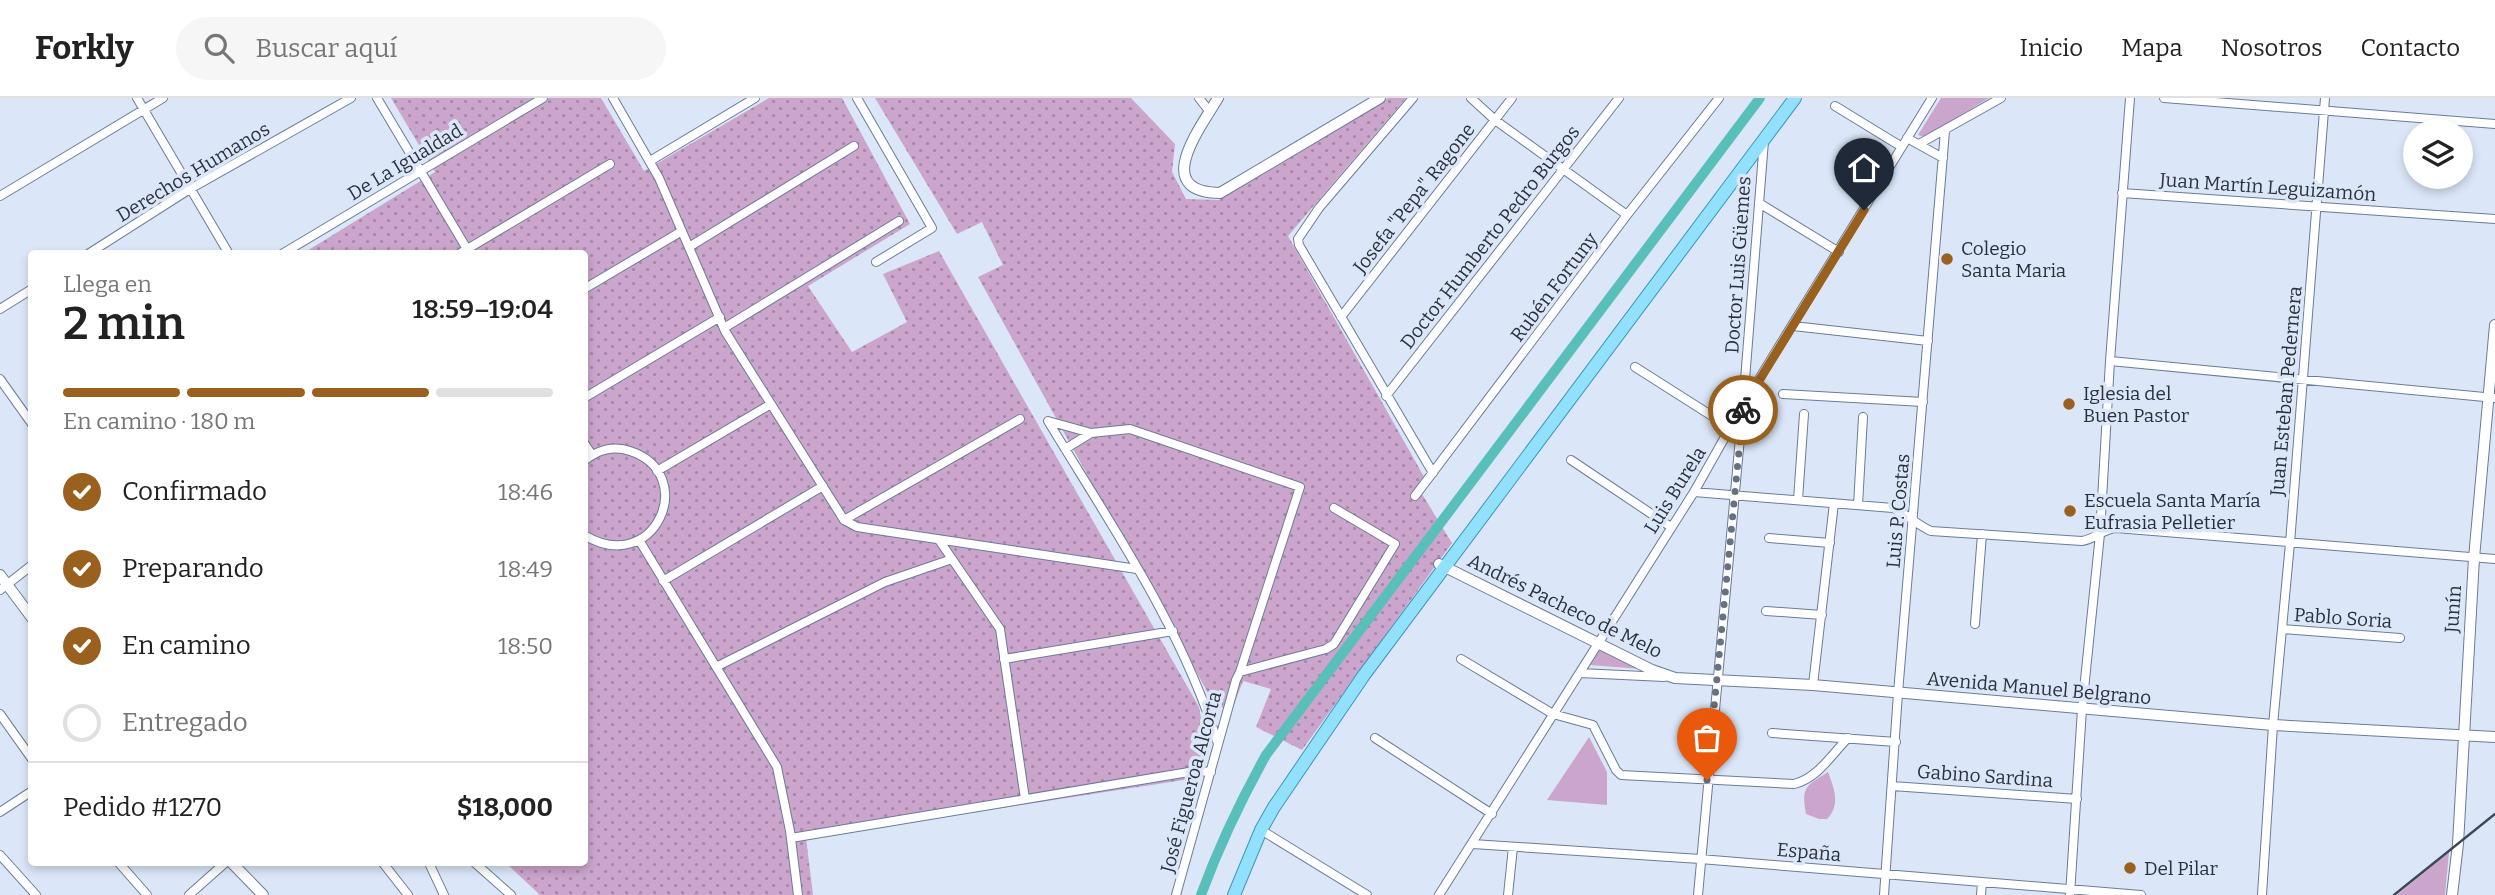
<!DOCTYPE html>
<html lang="es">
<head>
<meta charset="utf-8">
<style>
  :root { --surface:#fff; --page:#f6f6f6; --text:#222; --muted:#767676; --line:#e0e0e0; --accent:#9a611e }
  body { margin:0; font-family:Bitter,serif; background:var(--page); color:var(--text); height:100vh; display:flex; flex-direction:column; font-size:26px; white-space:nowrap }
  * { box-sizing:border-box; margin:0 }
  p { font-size:23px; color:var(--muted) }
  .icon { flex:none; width:38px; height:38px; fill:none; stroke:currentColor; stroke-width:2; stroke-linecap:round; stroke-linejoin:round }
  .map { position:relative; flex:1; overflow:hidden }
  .sheet { position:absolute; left:28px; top:152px; width:560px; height:616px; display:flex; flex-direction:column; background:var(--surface); border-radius:7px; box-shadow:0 4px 10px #0003 }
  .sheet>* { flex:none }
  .tools { position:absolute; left:2403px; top:21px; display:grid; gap:14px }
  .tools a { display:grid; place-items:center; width:70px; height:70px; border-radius:50%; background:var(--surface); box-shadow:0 4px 10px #0003; font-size:35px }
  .pin { position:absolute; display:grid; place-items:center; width:60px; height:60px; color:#fff; margin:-72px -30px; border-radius:50% 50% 50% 0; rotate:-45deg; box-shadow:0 0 7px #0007 }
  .pin .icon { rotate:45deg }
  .courier { position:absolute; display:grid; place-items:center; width:70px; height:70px; margin:-35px; border:5px solid #9a611e; border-radius:50%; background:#fff; color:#222; box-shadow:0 2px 9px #0007 }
  .summary em { font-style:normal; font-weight:600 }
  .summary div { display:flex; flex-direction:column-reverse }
  .summary { display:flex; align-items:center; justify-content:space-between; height:119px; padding:0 35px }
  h1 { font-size:46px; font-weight:600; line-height:52px }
  .bar { display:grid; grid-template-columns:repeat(4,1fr); gap:10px 7px; align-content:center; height:84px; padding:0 35px }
  .bar i { height:9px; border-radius:5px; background:var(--line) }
  .bar .on { background:var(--accent) }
  .bar p { grid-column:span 4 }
  .line { display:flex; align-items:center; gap:18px; padding:0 35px; border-top:2px solid var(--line) }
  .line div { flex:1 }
  ol { padding:0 35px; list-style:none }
  li { display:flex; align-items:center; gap:21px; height:77px }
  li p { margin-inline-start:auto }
  li .icon { padding:7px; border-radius:50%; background:var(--accent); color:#fff; stroke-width:4 }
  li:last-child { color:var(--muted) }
  li i { width:38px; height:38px; border:4px solid var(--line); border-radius:50% }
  header { display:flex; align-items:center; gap:42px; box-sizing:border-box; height:98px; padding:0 35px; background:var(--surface); border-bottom:2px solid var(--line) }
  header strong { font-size:33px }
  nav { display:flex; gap:38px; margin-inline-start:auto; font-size:24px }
  .search { width:490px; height:63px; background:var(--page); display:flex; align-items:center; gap:18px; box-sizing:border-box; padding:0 24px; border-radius:38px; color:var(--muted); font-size:26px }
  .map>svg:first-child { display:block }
</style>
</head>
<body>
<header>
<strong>Forkly</strong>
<div class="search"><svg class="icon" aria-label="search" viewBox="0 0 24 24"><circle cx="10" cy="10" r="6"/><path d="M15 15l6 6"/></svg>Buscar aquí</div>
<nav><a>Inicio</a><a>Mapa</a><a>Nosotros</a><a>Contacto</a></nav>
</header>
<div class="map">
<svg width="2495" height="797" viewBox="0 0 2495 797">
  <defs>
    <pattern id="grass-dots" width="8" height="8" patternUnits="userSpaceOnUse" patternTransform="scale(1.75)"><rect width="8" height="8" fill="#cba5cc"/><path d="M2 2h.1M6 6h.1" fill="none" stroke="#a587a7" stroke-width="1.8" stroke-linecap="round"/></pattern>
  </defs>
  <rect width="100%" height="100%" fill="#dbe7f9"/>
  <path fill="url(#grass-dots)" d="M 391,0 L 601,0 L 644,73 L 769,0 L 842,0 L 910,126 L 808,188 L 852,254 L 907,224 L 883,176 L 939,153 L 1199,609 L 1205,643 L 1197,680 L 806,740 L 813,797 L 540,797 L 506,765 L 584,765 L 584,156 L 302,156 L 435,74 Z
    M 875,0 L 1131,0 L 1175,46 L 1172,74 L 1186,101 L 1219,102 L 1388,0 L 1406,0 L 1288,138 L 1427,384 L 1422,396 L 1452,445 L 1302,652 L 1256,629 L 1271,591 L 1243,583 L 1231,614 L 1213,604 L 978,179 L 1003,167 L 982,124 L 957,136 Z"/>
  <path fill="#cba5cc" d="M 1941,0 L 1989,0 L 1924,39 L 1918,37 Z
    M 1600,548 L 1641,571 L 1589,567 Z
    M 1589,639 L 1607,674 L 1607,707 L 1547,702 Z
    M 1828,674 C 1834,690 1841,707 1827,721 L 1819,721 L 1806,716 C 1801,689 1806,688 1828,674 Z
    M 2449,754 L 2445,797 L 2397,797 Z"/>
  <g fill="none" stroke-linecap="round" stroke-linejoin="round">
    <path stroke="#59bfbb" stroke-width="10" d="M 1201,797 C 1219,748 1241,702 1266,657 L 1760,0"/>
    <defs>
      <path id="street" d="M 137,0 L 229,156
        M 377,0 L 470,156
        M 613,0 L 659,80 L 725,233 L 844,422 L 857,429 L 1137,471
        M 857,0 L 932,130 L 876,164
        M 1199,0 L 1210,14
        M 1413,0 L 1319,110 L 1298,141 L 1299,147 L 1433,375
        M 1471,0 L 1495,22 L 1627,117
        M 2164,0 L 2495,26
        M 1835,8 L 1902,49
        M 1907,40 L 1943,60
        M 1919,46 L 2001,0
        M 650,63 L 755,0
        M 2122,95 L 2495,121
        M 0,98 L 163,0
        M 1759,105 L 1839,154
        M 689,149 L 854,48
        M 88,156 L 190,91 L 351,0
        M 282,156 L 543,0
        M 459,156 L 610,66
        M 584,191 L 682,133
        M 0,211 L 32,191
        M 1341,219 L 1512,0
        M 1793,228 L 1928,243
        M 724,230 L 899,123
        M 2110,263 L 2495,300
        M 1635,269 L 1731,330
        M 0,281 L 32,326
        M 1783,296 L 1923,304
        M 1386,298 L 1619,0
        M 584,300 L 720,219
        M 1091,335 L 1048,323 C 1111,427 1182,529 1218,646
        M 584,345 L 592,357
        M 1065,351 L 1091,335 L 1130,331 L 1300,389 L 1240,574
        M 1571,362 L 1671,429
        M 584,363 C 597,352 614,347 630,353 C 700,376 655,480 584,437
        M 657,373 L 771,306
        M 1694,394 L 1893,410 C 1907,416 1917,427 1931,433 L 2082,443 C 2095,441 2103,431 2116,430 L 2495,461
        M 1415,398 L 1627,117 L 1719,0
        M 1798,402 L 1804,316
        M 1858,407 L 1863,319
        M 844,422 L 1020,321
        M 1769,440 L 1830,445
        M 639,442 L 777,669 L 790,733 L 798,797
        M 939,442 L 1000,531 L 1025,701
        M 663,483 L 823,388
        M 0,492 L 32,467
        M 1766,513 L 1822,517
        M 1975,526 L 1982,436
        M 2283,531 L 2400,540
        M 1004,561 L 1173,533
        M 1461,561 L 1553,616 L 1593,627 L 1616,672 L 1621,677 L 1794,686 C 1818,680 1831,657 1848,640
        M 716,569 L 885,484 L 952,461
        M 1580,575 L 1664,579
        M 1813,587 L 1834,405
        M 0,616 L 32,661
        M 1772,635 L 1896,644
        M 1375,640 L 1492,716
        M 1892,688 L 2077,701
        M 0,714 L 32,693
        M 1261,732 L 1367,797
        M 791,740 L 1195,673 L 1211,674
        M 1473,746 L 1700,761 L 2141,797
        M 0,757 L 36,797
        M 119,765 L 147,797
        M 383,765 L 408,797
        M 429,765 L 444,797
        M 475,765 L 511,797
        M 189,797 L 225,765
        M 1176,797 L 1236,582 L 1240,574 L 1326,551 L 1334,546 L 1395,446 L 1334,410
        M 1439,797 L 1694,394 L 1743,307 L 1932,0
        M 1508,797 L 1513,749
        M 1698,797 L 1743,307 L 1764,43
        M 1884,797 L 1898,595 L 1945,33
        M 1981,797 L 1982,784
        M 2070,797 L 2082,611 L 2100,436 L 2110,263 L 2130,0
        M 2262,797 L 2273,627 L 2290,445 L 2325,0"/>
      <path id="secondary" d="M 1218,0 C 1201,29 1150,94 1220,95 L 1380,0
        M 1439,466 L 1652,572 L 1675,580 L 1813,587 L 2273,627 L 2495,639
        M 0,477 L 32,520
        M 232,765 L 263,797
        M 2452,797 L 2458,746 L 2474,460 L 2495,227"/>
      <path id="primary" d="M 1234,797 L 1261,732 L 1274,709 L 1364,577 L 1795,0"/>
    </defs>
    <use href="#street" stroke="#6b7c97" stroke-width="10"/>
    <use href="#secondary" stroke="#6b7c97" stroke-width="12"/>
    <use href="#primary" stroke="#3d96b8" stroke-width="14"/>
    <use href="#street" stroke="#fff" stroke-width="8"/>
    <use href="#secondary" stroke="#fff" stroke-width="10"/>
    <use href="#primary" stroke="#91e0fc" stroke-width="12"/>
    <path stroke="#3f4752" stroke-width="2.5" d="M 2394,797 L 2495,716"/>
  </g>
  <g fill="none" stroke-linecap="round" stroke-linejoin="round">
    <path stroke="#68717e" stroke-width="7" stroke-dasharray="0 12.6" d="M 1707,682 L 1743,312"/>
    <path stroke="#9a611e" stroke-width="9" d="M 1743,312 L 1744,307 L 1864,112"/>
  </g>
  <g fill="#9a611e" stroke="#dbe7f9" stroke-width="2.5">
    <circle cx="1947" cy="161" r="7"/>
    <circle cx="2069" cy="306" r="7"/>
    <circle cx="2070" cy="413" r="7"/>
    <circle cx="2130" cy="770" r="7"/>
  </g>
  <g text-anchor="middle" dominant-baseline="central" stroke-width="7" stroke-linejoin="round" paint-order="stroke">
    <g font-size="19" fill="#2a313c" stroke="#dbe7f9">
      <text transform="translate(405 64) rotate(-31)">De La Igualdad</text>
      <text transform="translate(193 74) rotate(-31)">Derechos Humanos</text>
      <text transform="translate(2268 89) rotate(4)">Juan Martín Leguizamón</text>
      <text transform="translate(1414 100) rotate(-52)">Josefa "Pepa" Ragone</text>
      <text transform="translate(1490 139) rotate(-52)">Doctor Humberto Pedro Burgos</text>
      <text transform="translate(1738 167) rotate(-86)">Doctor Luis Güemes</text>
      <text transform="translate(1554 189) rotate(-53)">Rubén Fortuny</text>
      <text transform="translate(2286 293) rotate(-85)">Juan Esteban Pedernera</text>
      <text transform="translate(1675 392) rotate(-58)">Luis Burela</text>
      <text transform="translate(1898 413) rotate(-85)">Luis P. Costas</text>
      <text transform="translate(1565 508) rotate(26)">Andrés Pacheco de Melo</text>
      <text transform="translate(2453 511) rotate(-86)">Junín</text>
      <text transform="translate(2343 520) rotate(4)">Pablo Soria</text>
      <text transform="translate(2039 590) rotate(5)">Avenida Manuel Belgrano</text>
      <text transform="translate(1985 678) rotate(4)">Gabino Sardina</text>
      <text transform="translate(1191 684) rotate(-75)">José Figueroa Alcorta</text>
      <text transform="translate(1809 754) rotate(5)">España</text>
    </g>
    <g font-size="19" fill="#2a313c" stroke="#dbe7f9" text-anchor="start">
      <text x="1961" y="150">Colegio<tspan x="1961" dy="22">Santa Maria</tspan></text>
      <text x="2083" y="295">Iglesia del<tspan x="2083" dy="22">Buen Pastor</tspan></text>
      <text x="2084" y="402">Escuela Santa María<tspan x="2084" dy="22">Eufrasia Pelletier</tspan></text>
      <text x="2144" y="770">Del Pilar</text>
    </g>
  </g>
</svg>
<div class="tools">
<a><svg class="icon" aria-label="layers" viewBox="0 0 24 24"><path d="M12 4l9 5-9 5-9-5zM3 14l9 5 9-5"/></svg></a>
</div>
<div class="pin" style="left:1707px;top:682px;background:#ea580c"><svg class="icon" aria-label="bag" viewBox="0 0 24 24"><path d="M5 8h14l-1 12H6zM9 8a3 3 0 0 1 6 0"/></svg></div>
<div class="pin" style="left:1864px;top:112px;background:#1f2937"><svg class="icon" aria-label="home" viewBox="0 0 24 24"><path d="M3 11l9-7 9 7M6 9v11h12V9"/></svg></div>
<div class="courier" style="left:1743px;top:312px"><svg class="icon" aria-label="bike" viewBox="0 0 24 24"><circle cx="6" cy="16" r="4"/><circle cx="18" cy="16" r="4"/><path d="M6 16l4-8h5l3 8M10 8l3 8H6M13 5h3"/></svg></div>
<section class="sheet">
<div class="summary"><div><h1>2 min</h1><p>Llega en</p></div><em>18:59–19:04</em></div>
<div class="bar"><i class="on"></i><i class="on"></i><i class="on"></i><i></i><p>En camino · 180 m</p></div>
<ol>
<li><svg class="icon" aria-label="check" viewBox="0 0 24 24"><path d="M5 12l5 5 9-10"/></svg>Confirmado<p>18:46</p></li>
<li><svg class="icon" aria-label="check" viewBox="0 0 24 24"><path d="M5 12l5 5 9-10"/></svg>Preparando<p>18:49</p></li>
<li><svg class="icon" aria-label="check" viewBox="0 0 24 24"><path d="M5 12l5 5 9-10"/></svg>En camino<p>18:50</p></li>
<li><i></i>Entregado</li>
</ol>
<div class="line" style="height:91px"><div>Pedido #1270</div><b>$18,000</b></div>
</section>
</div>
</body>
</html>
